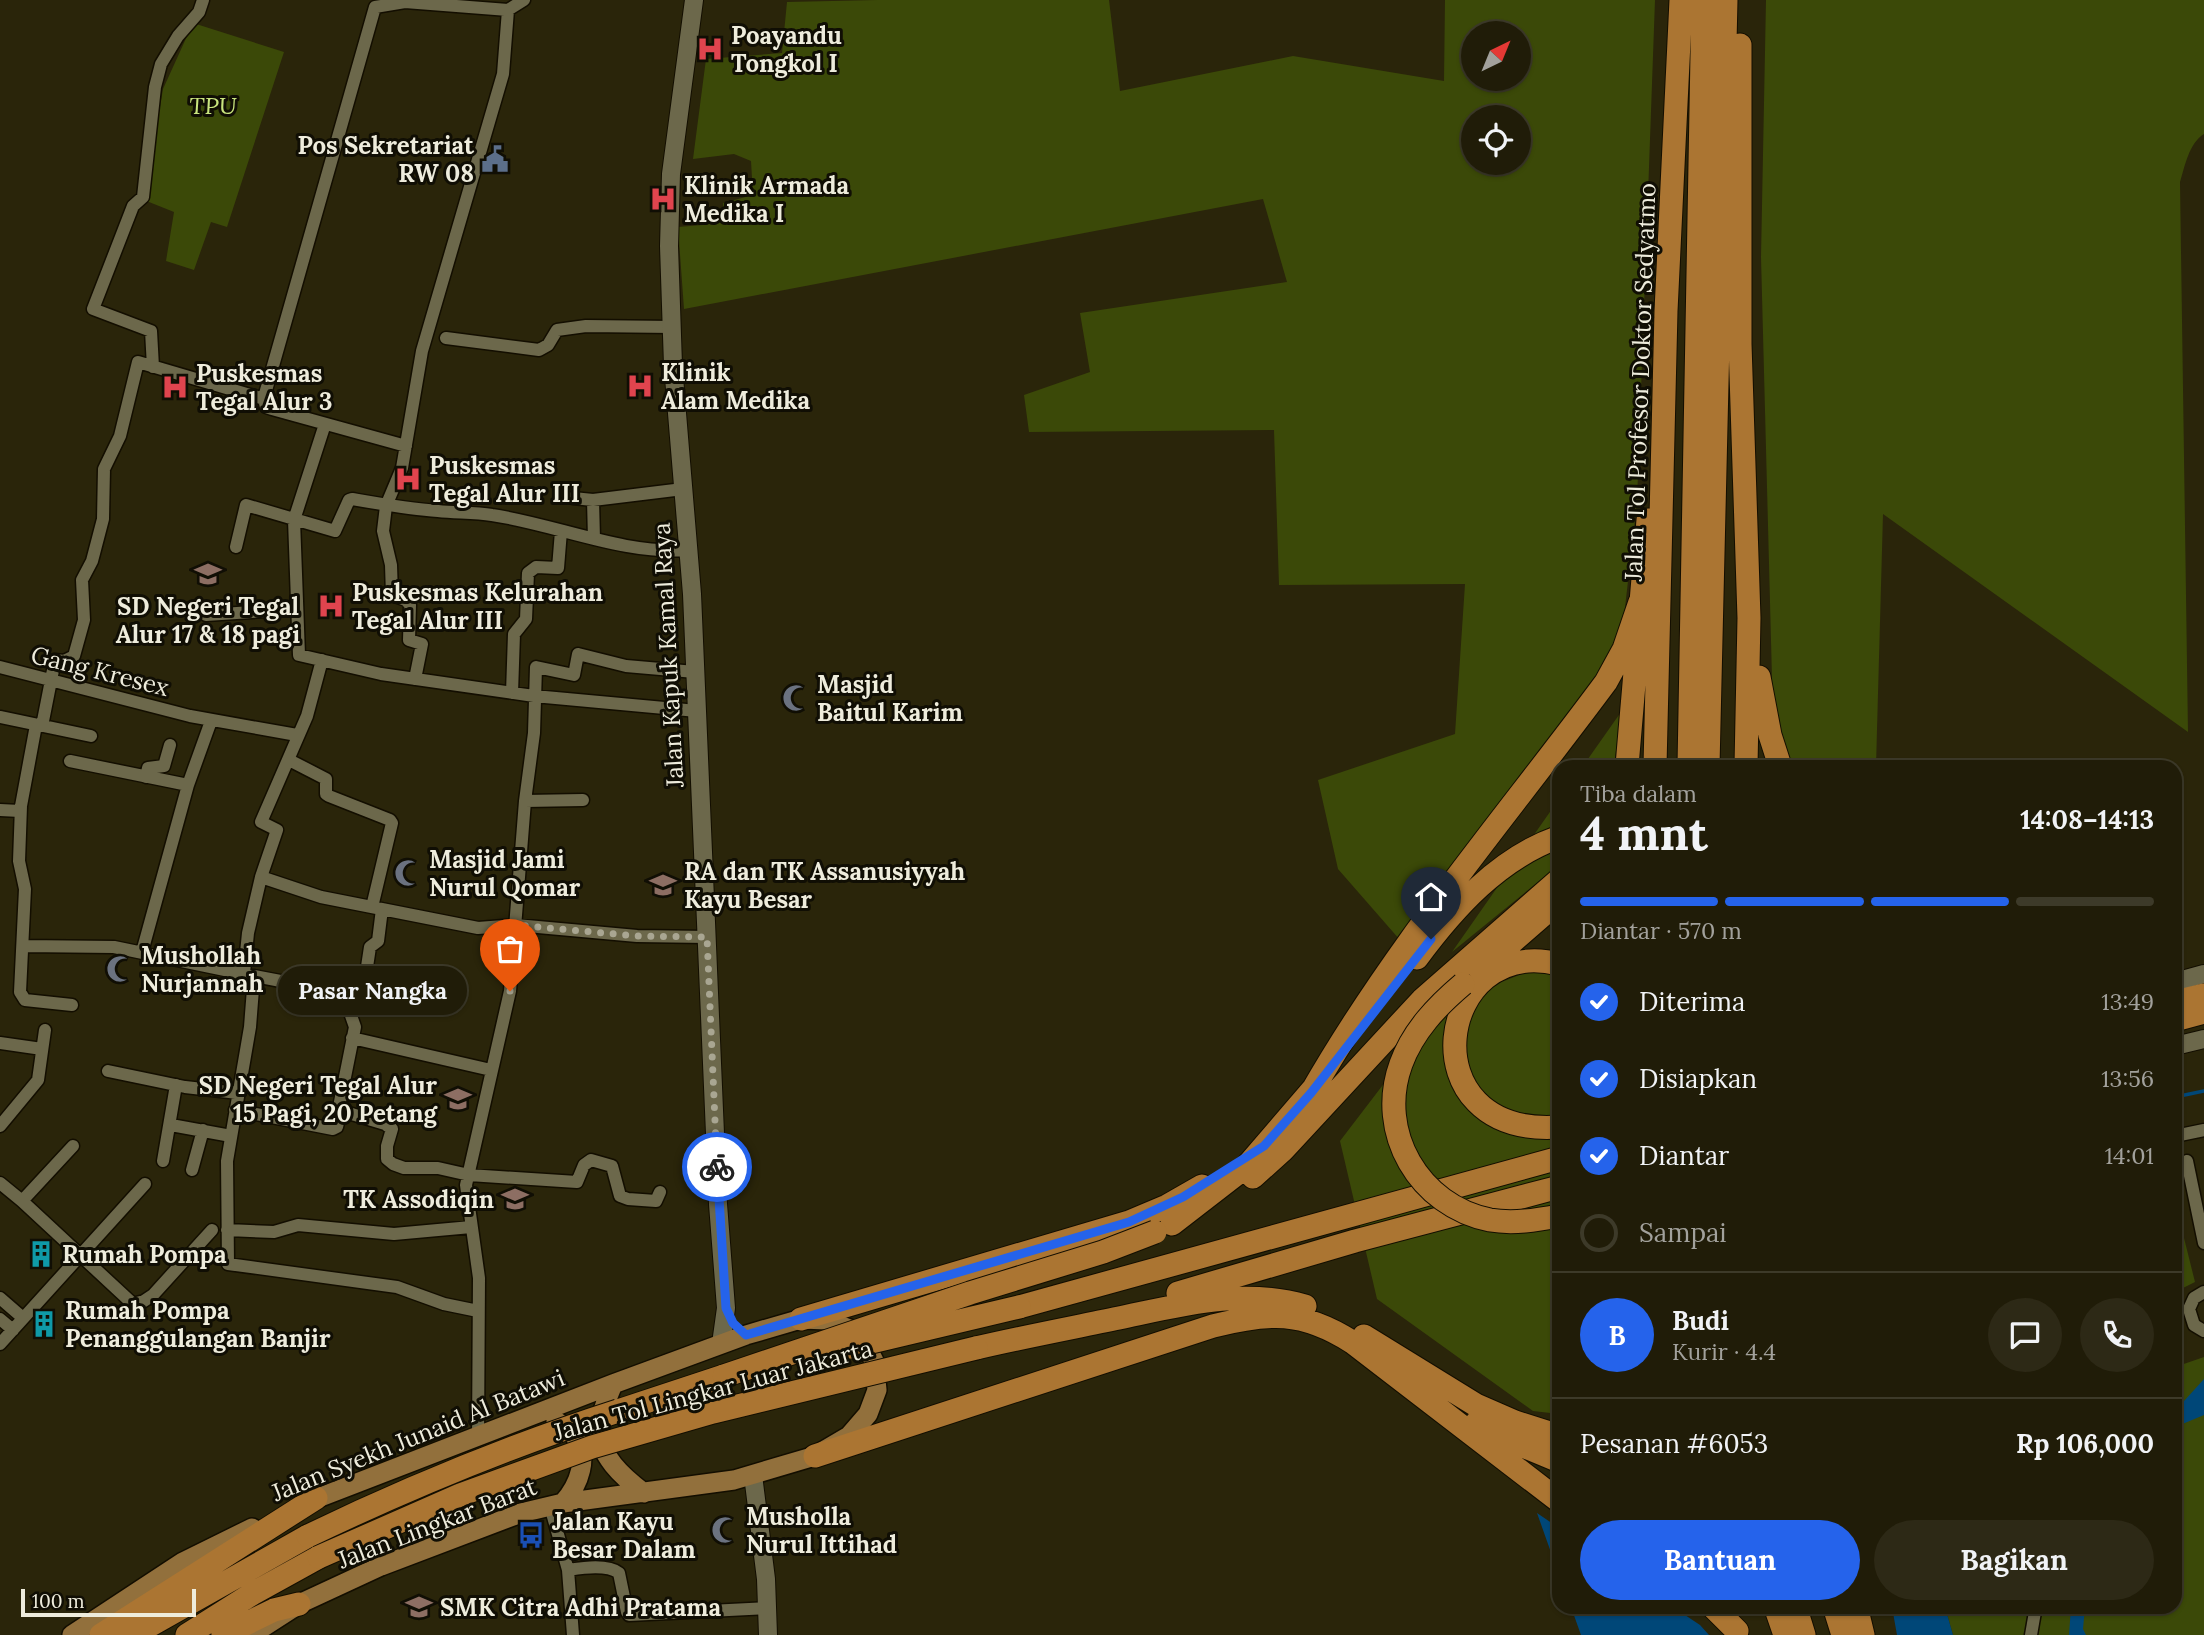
<!DOCTYPE html>
<html lang="id">
<head>
<meta charset="utf-8">
<style>
  :root { --surface:#201c08; --page:#2d2916; --text:#f1f3f6; --muted:#a2a19c; --line:#3d3a29; --accent:#2563eb }
  body { margin:0; font-family:Lora,serif; background:var(--page); color:var(--text); height:100vh; display:flex; flex-direction:column; font-size:26px; white-space:nowrap }
  * { box-sizing:border-box; margin:0 }
  p { font-size:23px; color:var(--muted) }
  .icon { flex:none; width:38px; height:38px; fill:none; stroke:currentColor; stroke-width:2; stroke-linecap:round; stroke-linejoin:round }
  .map { position:relative; flex:1; overflow:hidden }
  .drawer { position:absolute; left:1552px; top:760px; width:630px; height:854px; display:flex; flex-direction:column; background:var(--surface); border-radius:21px; box-shadow:0 2px 5px #0004,0 0 0 2px var(--line) }
  .drawer>* { flex:none }
  .needle { width:46px; rotate:43deg }
  .fabs { position:absolute; left:1461px; top:21px; display:grid; gap:14px }
  .fabs a { display:grid; place-items:center; width:70px; height:70px; border-radius:50%; background:var(--surface); box-shadow:0 2px 5px #0004,0 0 0 2px var(--line); font-size:35px }
  .scale { position:absolute; left:21px; bottom:18px; width:175px; box-sizing:border-box; padding-left:7px; border:4px solid #eeecdc; border-top:0; font-size:19px; line-height:24px; white-space:nowrap; color:#eeecdc; -webkit-text-stroke:5px #100e04; paint-order:stroke }
  .pin { position:absolute; display:grid; place-items:center; width:60px; height:60px; color:#fff; margin:-72px -30px; border-radius:50% 50% 50% 0; rotate:-45deg; box-shadow:0 0 7px #0007 }
  .pin .icon { rotate:45deg }
  .courier { position:absolute; display:grid; place-items:center; width:70px; height:70px; margin:-35px; border:5px solid #2563eb; border-radius:50%; background:#fff; color:#222; box-shadow:0 2px 9px #0007 }
  .bubble { position:absolute; height:49px; border-radius:24px; background:var(--surface); box-shadow:0 2px 5px #0004,0 0 0 2px var(--line); font-size:23px; font-weight:700; line-height:49px; text-align:center }
  .headline em { font-style:normal; font-weight:700 }
  .headline div { display:flex; flex-direction:column-reverse }
  .headline { display:flex; align-items:center; justify-content:space-between; height:119px; padding:0 28px }
  h1 { font-size:46px; font-weight:700; line-height:52px }
  .bar { display:grid; grid-template-columns:repeat(4,1fr); gap:10px 7px; align-content:center; height:84px; padding:0 28px }
  .bar i { height:9px; border-radius:5px; background:var(--line) }
  .bar .on { background:var(--accent) }
  .bar p { grid-column:span 4 }
  .line { display:flex; align-items:center; gap:18px; padding:0 28px; border-top:2px solid var(--line) }
  .line div { flex:1 }
  .round { display:grid; place-items:center; flex:none; width:74px; height:74px; border-radius:37px; background:var(--page) }
  ol { padding:0 28px; list-style:none }
  li { display:flex; align-items:center; gap:21px; height:77px }
  li p { margin-inline-start:auto }
  li .icon { padding:7px; border-radius:50%; background:var(--accent); color:#fff; stroke-width:4 }
  li:last-child { color:var(--muted) }
  li i { width:38px; height:38px; border:4px solid var(--line); border-radius:50% }
  .action { display:flex; gap:14px; margin-top:auto; padding:14px 28px }
  .action a { flex:1; height:80px; border-radius:42px; background:var(--accent); color:#fff; font-size:28px; font-weight:700; line-height:80px; text-align:center }
  .action a+a { background:var(--page); color:var(--text) }
  .map>svg:first-child { display:block }
</style>
</head>
<body>
<div class="map">
<svg width="2204" height="1635" viewBox="0 0 2204 1635">
  <rect width="100%" height="100%" fill="#2a250a"/>
  <path fill="#3b4908" fill-rule="evenodd" d="M 877,0 L 1109,0 L 1120,91 L 1293,56 L 1444,81 L 1445,0 L 1655,0 L 1637,502 L 1621,643 L 1400,940 L 1338,869 L 1318,780 L 1455,734 L 1465,584 L 1279,585 L 1274,430 L 1029,432 L 1024,395 L 1090,372 L 1080,313 L 1287,282 L 1263,199 L 684,309 L 678,227 L 702,225 L 724,217 L 723,203 L 753,195 L 751,161 L 734,154 L 693,159 L 706,59 L 782,53 L 787,2 ZM 1474,33 L 1519,33 L 1519,79 L 1474,79 ZM 1474,117 L 1519,117 L 1519,163 L 1474,163 Z
    M 1766,0 L 2204,0 L 2204,134 C 2189,143 2185,166 2180,182 L 2188,732 L 1883,514 L 1876,766 L 1793,766 L 1773,717 L 1761,257 Z
    M 193,23 L 284,52 L 227,227 L 211,222 L 194,270 L 166,261 L 174,212 L 144,200 L 163,89 Z
    M 1621,712 L 1614,766 L 1583,766 Z
    M 1559,799 L 1559,858 L 1549,873 L 1452,952 Z
    M 1559,959 L 1559,1414 L 1533,1411 L 1377,1299 L 1340,1141 L 1444,1005 Z
    M 2175,1202 L 2195,1282 L 2175,1292 Z
    M 2204,1357 L 2204,1635 L 1953,1635 L 1945,1607 L 2175,1606 L 2175,1367 Z"/>
  <path fill="#004778" d="M 2204,1379 L 2204,1415 L 2180,1425 L 2175,1435 L 2175,1411 Z
    M 1537,1513 L 1559,1528 L 1559,1575 Z
    M 1571,1607 L 1673,1607 L 1700,1625 L 1709,1635 L 1581,1635 Z
    M 1892,1607 L 1945,1607 L 1953,1635 L 1897,1635 Z
    M 2071,1607 L 2085,1607 L 2083,1629 L 2086,1635 L 2069,1635 Z"/>
  <g fill="none" stroke-linecap="round" stroke-linejoin="round">
    <path stroke="#004778" stroke-width="3.5" d="M 2175,1097 L 2204,1091"/>
    <defs>
      <path id="minor" d="M 375,7 L 405,2 L 508,10 L 524,0
        M 446,338 L 539,350 L 548,345 L 557,330 L 586,326 L 673,327
        M 153,367 L 151,331 L 93,309 L 133,206 L 143,197 L 155,87 L 161,64 L 178,36 L 199,12 L 203,0
        M 265,394 L 375,7
        M 325,424 L 294,520 L 299,655 L 381,674 L 534,696 L 697,711
        M 573,498 L 593,500 L 683,489
        M 593,500 L 594,539
        M 236,547 L 246,505 L 335,531 L 349,500 L 352,499 C 381,504 409,509 438,511 C 456,513 474,512 492,515 C 555,524 623,555 688,550
        M 206,615 L 297,609
        M 0,667 L 190,716 L 297,735
        M 415,679 L 422,644 L 409,640 L 410,605 L 406,600 L 392,595 L 391,565 L 383,531 L 386,506 L 402,468 L 422,351 L 503,74 L 508,10
        M 512,693 L 514,634 L 526,619 L 528,573 L 536,567 L 558,568 L 561,531
        M 1,717 L 91,736
        M 36,725 L 21,806 L 19,861 L 25,889 L 20,992 L 25,1000 L 72,1005
        M 42,726 L 55,660 L 64,661 L 74,656 L 84,620 L 82,580 L 92,561 L 103,519 L 104,469 L 120,436 L 138,362 L 264,399 L 266,407 L 272,409 L 406,446
        M 289,760 L 326,779 L 326,794 L 329,796 L 390,820 L 392,823 L 372,907
        M 70,761 L 188,785 L 211,721
        M 146,777 L 148,768 L 164,766 L 170,745
        M 525,801 L 583,800
        M 0,810 L 20,811
        M 261,877 L 321,897 L 478,928 L 516,925 L 637,936 L 707,937
        M 23,946 L 114,947 L 254,976 L 250,1027 L 227,1161 L 228,1264 L 397,1287 L 444,1304 L 478,1311
        M 142,952 L 188,785
        M 244,973 L 248,933 L 261,877 L 277,830 L 261,822 L 307,716 L 322,660
        M 254,976 L 312,987 L 348,989
        M 352,1038 L 491,1070
        M 0,1043 L 42,1049
        M 108,1071 L 185,1087 L 238,1093
        M 235,1110 L 333,1129 L 337,1127 L 340,1114 L 345,1112 L 385,1124 L 392,1129 L 387,1146 L 387,1159 L 393,1164 L 404,1168 L 438,1168 L 469,1175 L 577,1182 L 584,1165 L 591,1160 L 612,1166 L 620,1196 L 628,1199 L 656,1201 L 660,1192
        M 342,1113 L 340,1102 L 355,1027 L 347,1004 L 348,989 L 365,980 L 370,947 L 378,941 L 382,909
        M 171,1125 L 231,1136
        M 0,1126 L 38,1080 L 45,1030
        M 2175,1136 L 2204,1130
        M 163,1161 L 176,1085
        M 2187,1161 L 2204,1243
        M 192,1170 L 203,1130
        M 0,1183 L 22,1201 L 133,1304 L 144,1301 L 153,1295 L 212,1230
        M 22,1201 L 73,1146
        M 227,1230 L 274,1232 L 298,1225 L 394,1234 L 471,1227
        M 2204,1292 L 2194,1298 L 2189,1309 L 2194,1325 L 2204,1331
        M 0,1298 L 23,1318
        M 0,1319 L 13,1330
        M 0,1344 L 145,1184
        M 478,1436 L 479,1278 L 466,1185 L 510,991 L 525,801 L 534,733 L 536,667 L 574,675 L 578,654 L 626,666 L 695,672
        M 550,1506 L 568,1570 L 573,1635
        M 568,1570 C 582,1568 607,1564 619,1573 L 627,1612 L 629,1615 L 767,1608
        M 2031,1635 L 2036,1606"/>
      <path id="secondary" d="M 694,0 L 671,174 L 669,246 L 673,365 L 692,594 L 718,1204 L 726,1308 L 721,1344
        M 2175,982 L 2204,974
        M 2175,1046 L 2204,1039
        M 753,1475 L 766,1579 L 768,1635"/>
      <path id="primary" d="M 613,1384 C 608,1397 601,1412 599,1426 C 597,1455 624,1478 644,1493
        M 556,1421 C 562,1425 570,1430 574,1435 C 590,1457 579,1485 563,1503
        M 72,1635 L 183,1562 L 252,1528
        M 251,1635 L 299,1604 L 381,1566 L 521,1513 L 563,1503 L 734,1480 L 815,1456 L 849,1436 L 868,1414 L 877,1390 L 874,1361 L 866,1345 L 852,1330 L 827,1320 L 801,1319 L 746,1335 L 613,1384 L 305,1503"/>
      <path id="motorway" d="M 1740,45 L 1740,344 L 1749,618 L 1746,766
        M 1759,677 L 1770,735 L 1780,766
        M 1627,766 L 1648,520
        M 1655,766 L 1666,311 L 1681,0
        M 1689,766 L 1703,0
        M 1708,766 L 1726,0
        M 1417,958 C 1454,908 1499,858 1559,837
        M 1559,964 C 1436,933 1405,1138 1559,1127
        M 1480,970 L 1559,901
        M 2175,1002 L 2204,995
        M 2175,1020 L 2204,1012
        M 1311,1093 C 1395,946 1506,817 1606,682 L 1624,649 L 1640,602
        M 1253,1177 L 1283,1150 L 1422,1000 L 1559,880
        M 1172,1224 L 1247,1166 L 1320,1081
        M 1178,1293 L 1355,1241 L 1559,1187
        M 1019,1307 L 1559,1158
        M 801,1319 L 1129,1222 L 1167,1206 L 1202,1186
        M 1364,1336 L 1476,1405 L 1515,1422 L 1559,1436
        M 976,1348 C 1023,1337 1071,1328 1119,1318 C 1181,1305 1242,1288 1305,1306
        M 618,1411 L 724,1376
        M 1477,1422 L 1516,1443 L 1559,1461
        M 815,1456 L 1213,1326 C 1269,1312 1302,1310 1352,1342 L 1559,1501
        M 1712,1606 L 1737,1631
        M 1775,1606 L 1785,1635
        M 1795,1606 L 1804,1635
        M 1834,1606 L 1843,1635
        M 1856,1606 L 1863,1635
        M 101,1635 L 316,1498
        M 133,1635 L 308,1536
        M 187,1635 L 252,1594 L 319,1557
        M 223,1635 L 274,1610 L 299,1604"/>
    </defs>
    <use href="#minor" stroke="#130e00" stroke-width="15"/>
    <use href="#secondary" stroke="#130e00" stroke-width="20"/>
    <use href="#primary" stroke="#130e00" stroke-width="22"/>
    <use href="#motorway" stroke="#130e00" stroke-width="25"/>
    <use href="#minor" stroke="#6c684b" stroke-width="12"/>
    <use href="#secondary" stroke="#6c684b" stroke-width="18"/>
    <use href="#primary" stroke="#92703c" stroke-width="19"/>
    <use href="#motorway" stroke="#ab7532" stroke-width="23"/>
    <defs>
      <path id="motorway-bridge" d="M 1463,984 C 1437,1006 1413,1031 1401,1064 C 1376,1132 1419,1206 1490,1220 C 1513,1224 1537,1220 1559,1216
        M 850,1347 L 1019,1307
        M 724,1376 L 970,1293 L 1103,1252 L 1155,1232
        M 308,1536 C 408,1488 512,1445 618,1411
        M 319,1557 L 460,1495 L 592,1447 L 713,1412 L 976,1348"/>
    </defs>
    <use href="#motorway-bridge" stroke="#130e00" stroke-width="25" stroke-linecap="butt"/>
    <use href="#motorway-bridge" stroke="#ab7532" stroke-width="23"/>
  </g>
  <g fill="none" stroke-linecap="round" stroke-linejoin="round">
    <path stroke="#a9a692" stroke-width="7" stroke-dasharray="0 12.6" d="M 510,991 L 516,925 L 637,936 L 707,937 L 717,1167"/>
    <path stroke="#2563eb" stroke-width="9" d="M 717,1167 L 726,1308 L 733,1323 L 746,1335 L 1129,1222 L 1183,1197 L 1264,1146 L 1311,1093 L 1431,939"/>
  </g>
  <defs>
    <symbol id="hospital-bare" viewBox="-9 -9 18 18"><path d="M-5-5h3v3.5h4V-5h3V5h-3V1.5h-4V5h-3Z" fill="#e0444e" stroke="#100e04" stroke-width="2.5" paint-order="stroke"/></symbol>
    <symbol id="civic-bare" viewBox="-9 -9 18 18"><path d="M-.6-6.5H3V-4.5H.6V-3L4-1V1h2V6H-6V1h2V-1L-.6-3ZM-1.2 2.5V6h2.4V2.5Z" fill="#5c6f8a" stroke="#100e04" stroke-width="2.5" paint-order="stroke"/></symbol>
    <symbol id="school-bare" viewBox="-9 -9 18 18"><path d="M0-5L7-2L0 1L-7-2ZM-4 1L0 2.5L4 1V4Q0 6-4 4Z" fill="#8d6e63" stroke="#100e04" stroke-width="2.5" paint-order="stroke"/></symbol>
    <symbol id="mosque-bare" viewBox="-9 -9 18 18"><path d="M3.5-4.9A6 6 0 1 0 3.5 4.9A5 5 0 1 1 3.5-4.9Z" fill="#6b7280" stroke="#100e04" stroke-width="2.5" paint-order="stroke"/></symbol>
    <symbol id="building-bare" viewBox="-9 -9 18 18"><path d="M-4-6H4V6H1V3H-1V6H-4ZM-2.5-4.3h1.7v1.8h-1.7ZM.8-4.3h1.7v1.8H.8ZM-2.5-1h1.7V.8h-1.7ZM.8-1h1.7V.8H.8Z" fill="#0f9aa8" stroke="#100e04" stroke-width="2.5" paint-order="stroke"/></symbol>
    <symbol id="bus-bare" viewBox="-9 -9 18 18"><path d="M-5-6H5V4H4V6H2V4H-2V6H-4V4H-5ZM-3.5-4V0h7V-4ZM-3.5 1.2v1.5H-2V1.2ZM2 1.2v1.5H3.5V1.2Z" fill="#1a4fb4" stroke="#100e04" stroke-width="2.5" paint-order="stroke"/></symbol>
  </defs>
  <g fill-rule="evenodd">
    <use href="#hospital-bare" x="691" y="30" width="38" height="38"/>
    <use href="#civic-bare" x="476" y="140" width="38" height="38"/>
    <use href="#hospital-bare" x="644" y="180" width="38" height="38"/>
    <use href="#hospital-bare" x="621" y="367" width="38" height="38"/>
    <use href="#hospital-bare" x="156" y="368" width="38" height="38"/>
    <use href="#hospital-bare" x="389" y="460" width="38" height="38"/>
    <use href="#school-bare" x="189" y="555" width="38" height="38"/>
    <use href="#hospital-bare" x="312" y="587" width="38" height="38"/>
    <use href="#mosque-bare" x="777" y="679" width="38" height="38"/>
    <use href="#mosque-bare" x="389" y="854" width="38" height="38"/>
    <use href="#school-bare" x="644" y="866" width="38" height="38"/>
    <use href="#mosque-bare" x="101" y="950" width="38" height="38"/>
    <use href="#school-bare" x="439" y="1080" width="38" height="38"/>
    <use href="#school-bare" x="496" y="1180" width="38" height="38"/>
    <use href="#building-bare" x="22" y="1235" width="38" height="38"/>
    <use href="#building-bare" x="25" y="1305" width="38" height="38"/>
    <use href="#mosque-bare" x="706" y="1511" width="38" height="38"/>
    <use href="#bus-bare" x="512" y="1516" width="38" height="38"/>
    <use href="#school-bare" x="400" y="1588" width="38" height="38"/>
  </g>
  <g text-anchor="middle" dominant-baseline="central" stroke-width="6" stroke-linejoin="round" paint-order="stroke">
    <g font-size="24" font-weight="bold" fill="#eeecdc" stroke="#100e04" text-anchor="start">
      <text x="731" y="35">Poayandu<tspan x="731" dy="28">Tongkol I</tspan></text>
      <text x="474" y="145" text-anchor="end">Pos Sekretariat<tspan x="474" dy="28">RW 08</tspan></text>
      <text x="684" y="185">Klinik Armada<tspan x="684" dy="28">Medika I</tspan></text>
      <text x="661" y="372">Klinik<tspan x="661" dy="28">Alam Medika</tspan></text>
      <text x="196" y="373">Puskesmas<tspan x="196" dy="28">Tegal Alur 3</tspan></text>
      <text x="429" y="465">Puskesmas<tspan x="429" dy="28">Tegal Alur III</tspan></text>
      <text x="352" y="592">Puskesmas Kelurahan<tspan x="352" dy="28">Tegal Alur III</tspan></text>
      <text x="208" y="606" text-anchor="middle">SD Negeri Tegal<tspan x="208" dy="28">Alur 17 &amp; 18 pagi</tspan></text>
      <text x="817" y="684">Masjid<tspan x="817" dy="28">Baitul Karim</tspan></text>
      <text x="429" y="859">Masjid Jami<tspan x="429" dy="28">Nurul Qomar</tspan></text>
      <text x="684" y="871">RA dan TK Assanusiyyah<tspan x="684" dy="28">Kayu Besar</tspan></text>
      <text x="141" y="955">Mushollah<tspan x="141" dy="28">Nurjannah</tspan></text>
      <text x="437" y="1085" text-anchor="end">SD Negeri Tegal Alur<tspan x="437" dy="28">15 Pagi, 20 Petang</tspan></text>
      <text x="494" y="1199" text-anchor="end">TK Assodiqin</text>
      <text x="62" y="1254">Rumah Pompa</text>
      <text x="65" y="1310">Rumah Pompa<tspan x="65" dy="28">Penanggulangan Banjir</tspan></text>
      <text x="746" y="1516">Musholla<tspan x="746" dy="28">Nurul Ittihad</tspan></text>
      <text x="552" y="1521">Jalan Kayu<tspan x="552" dy="28">Besar Dalam</tspan></text>
      <text x="440" y="1607">SMK Citra Adhi Pratama</text>
    </g>
    <g font-size="24" font-style="italic" fill="#c9e57e" stroke="#100e04">
      <text x="213" y="105">TPU</text>
    </g>
    <g font-size="24" fill="#eeecdc" stroke="#100e04">
      <text transform="translate(1640 382) rotate(-88)">Jalan Tol Profesor Doktor Sedyatmo</text>
      <text transform="translate(668 655) rotate(-93)">Jalan Kapuk Kamal Raya</text>
      <text transform="translate(100 671) rotate(14)">Gang Kresex</text>
      <text transform="translate(713 1390) rotate(-15)">Jalan Tol Lingkar Luar Jakarta</text>
      <text transform="translate(418 1435) rotate(-22)">Jalan Syekh Junaid Al Batawi</text>
      <text transform="translate(437 1523) rotate(-21)">Jalan Lingkar Barat</text>
    </g>
  </g>
</svg>
<div class="fabs">
<a><svg class="needle" viewBox="-14 -14 28 28"><path d="M0-13l5 13h-10z" fill="#e53935"/><path d="M0 13l5-13h-10z" fill="#a2a19c"/></svg></a>
<a><svg class="icon" aria-label="locate" viewBox="0 0 24 24"><circle cx="12" cy="12" r="6"/><path d="M12 2v4M12 18v4M2 12h4M18 12h4"/></svg></a>
</div>
<div class="scale">100 m</div>
<div class="pin" style="left:510px;top:991px;background:#ea580c"><svg class="icon" aria-label="bag" viewBox="0 0 24 24"><path d="M5 8h14l-1 12H6zM9 8a3 3 0 0 1 6 0"/></svg></div>
<div class="pin" style="left:1431px;top:939px;background:#1f2937"><svg class="icon" aria-label="home" viewBox="0 0 24 24"><path d="M3 11l9-7 9 7M6 9v11h12V9"/></svg></div>
<div class="courier" style="left:717px;top:1167px"><svg class="icon" aria-label="bike" viewBox="0 0 24 24"><circle cx="6" cy="16" r="4"/><circle cx="18" cy="16" r="4"/><path d="M6 16l4-8h5l3 8M10 8l3 8H6M13 5h3"/></svg></div>
<div class="bubble" style="left:278px;top:966px;width:189px">Pasar Nangka</div>
<section class="drawer">
<div class="headline"><div><h1>4 mnt</h1><p>Tiba dalam</p></div><em>14:08–14:13</em></div>
<div class="bar"><i class="on"></i><i class="on"></i><i class="on"></i><i></i><p>Diantar · 570 m</p></div>
<ol>
<li><svg class="icon" aria-label="check" viewBox="0 0 24 24"><path d="M5 12l5 5 9-10"/></svg>Diterima<p>13:49</p></li>
<li><svg class="icon" aria-label="check" viewBox="0 0 24 24"><path d="M5 12l5 5 9-10"/></svg>Disiapkan<p>13:56</p></li>
<li><svg class="icon" aria-label="check" viewBox="0 0 24 24"><path d="M5 12l5 5 9-10"/></svg>Diantar<p>14:01</p></li>
<li><i></i>Sampai</li>
</ol>
<div class="line" style="height:126px"><b class="round" style="background:var(--accent);color:#fff">B</b><div><b>Budi</b><p>Kurir · 4.4</p></div><a class="round"><svg class="icon" aria-label="chat" viewBox="0 0 24 24"><path d="M4 5h16v11H9l-5 4z"/></svg></a><a class="round"><svg class="icon" aria-label="phone" viewBox="0 0 24 24"><path d="M5 4h4l2 5-3 2q2 4 5 5l2-3 5 2v4C11 20 4 13 5 4z"/></svg></a></div>
<div class="line" style="height:91px"><div>Pesanan #6053</div><b>Rp 106,000</b></div>
<div class="action"><a>Bantuan</a><a>Bagikan</a></div>
</section>
</div>
</body>
</html>
